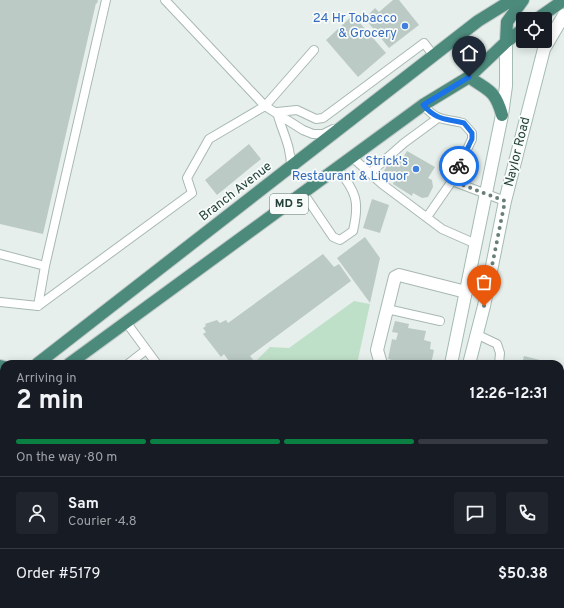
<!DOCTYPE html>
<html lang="en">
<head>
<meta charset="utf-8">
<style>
  :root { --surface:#171b24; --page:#20242c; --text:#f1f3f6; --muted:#9ea1a6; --line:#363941; --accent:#0b8043 }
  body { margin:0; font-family:Overpass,sans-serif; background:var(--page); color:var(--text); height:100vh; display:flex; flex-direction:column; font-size:15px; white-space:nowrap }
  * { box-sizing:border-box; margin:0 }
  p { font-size:13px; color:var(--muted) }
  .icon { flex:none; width:22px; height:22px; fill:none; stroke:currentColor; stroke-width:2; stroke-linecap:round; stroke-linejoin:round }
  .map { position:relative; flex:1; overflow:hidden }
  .side { position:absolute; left:0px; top:360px; width:564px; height:248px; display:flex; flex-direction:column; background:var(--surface); border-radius:12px 12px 0 0; box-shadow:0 2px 10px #0003 }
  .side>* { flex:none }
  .fabs { position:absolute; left:516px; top:12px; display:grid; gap:8px }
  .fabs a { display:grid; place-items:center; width:36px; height:36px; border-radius:4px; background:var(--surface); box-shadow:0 2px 10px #0003; font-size:20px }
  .pin { position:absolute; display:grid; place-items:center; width:34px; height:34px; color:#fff; margin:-41px -17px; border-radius:50% 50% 50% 0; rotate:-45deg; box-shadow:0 0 4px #0007 }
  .pin .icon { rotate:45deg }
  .courier { position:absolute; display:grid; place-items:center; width:40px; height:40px; margin:-20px; border:3px solid #1a73e8; border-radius:50%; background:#fff; color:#222; box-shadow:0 1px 5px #0007 }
  .summary em { font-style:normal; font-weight:700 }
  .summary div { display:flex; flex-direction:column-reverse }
  .summary { display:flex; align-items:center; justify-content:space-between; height:68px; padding:0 16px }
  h1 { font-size:26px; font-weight:700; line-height:30px }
  .bar { display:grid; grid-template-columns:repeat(4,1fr); gap:6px 4px; align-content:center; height:48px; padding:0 16px }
  .bar i { height:5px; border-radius:3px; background:var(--line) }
  .bar .current { background:var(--accent) }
  .bar p { grid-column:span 4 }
  .line { display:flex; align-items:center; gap:10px; padding:0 16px; border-top:1px solid var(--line) }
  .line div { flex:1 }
  .round { display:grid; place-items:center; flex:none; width:42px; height:42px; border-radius:4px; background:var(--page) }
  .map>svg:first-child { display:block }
</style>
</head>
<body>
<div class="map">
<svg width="564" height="608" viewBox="0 0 564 608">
  <rect width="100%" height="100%" fill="#e6efeb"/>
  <path fill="#bfe0c8" d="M 354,301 L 370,304 L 357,364 L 253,364 L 270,347 L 289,348 Z"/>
  <path fill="#bbcac4" d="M 0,0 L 98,0 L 97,4 L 96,3 L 43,234 L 0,224 Z
    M 393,0 L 399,0 L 419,25 L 389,48 L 367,21 L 371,17 L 369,14 L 375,8 L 379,12 Z
    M 353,15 L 386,53 L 358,77 L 326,40 Z
    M 249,144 L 261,159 L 217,195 L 205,180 Z
    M 407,151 L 435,167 L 428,178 L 432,180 L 433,187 L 428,197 L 422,198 L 413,193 L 412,196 L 393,184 L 394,181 L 385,176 L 384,171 L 393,156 L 401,161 Z
    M 372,199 L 389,205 L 380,233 L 363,228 Z
    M 365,237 L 380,258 L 370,303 L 337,258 Z
    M 323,254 L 334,267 L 339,264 L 351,281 L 250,356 L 255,362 L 252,364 L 231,364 L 224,354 L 221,357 L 203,334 L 206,332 L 203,328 L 206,326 L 205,324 L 217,320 L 220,323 L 226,320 L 228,323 Z
    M 395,321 L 409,324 L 408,328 L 426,331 L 424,340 L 431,342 L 430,349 L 434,350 L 431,364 L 408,364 L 388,359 L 392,339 L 396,340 L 398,333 L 392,332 Z
    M 524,356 L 544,361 L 543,364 L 522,364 Z
    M 563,463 L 564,463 L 564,542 L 560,541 L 560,479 Z
    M 104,604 L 242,604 L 233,608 L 105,608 Z"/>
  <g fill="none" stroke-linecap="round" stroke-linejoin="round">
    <defs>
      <path id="service" d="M 165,0 L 265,106 L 303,130 L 313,134 L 323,134 L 333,129
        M 423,105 C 438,122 443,118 463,123 L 472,133 L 472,139 L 452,181
        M 277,112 L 297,110 L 316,119 L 323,118 L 424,43 L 434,56
        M 277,112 C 282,132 291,145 291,167
        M 353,158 L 382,184 L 442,229 L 476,244
        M 370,173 L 404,143 L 438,118
        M 304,194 L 333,237 L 340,240 L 353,231 C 360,201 356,192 338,169
        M 427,217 L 452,181 L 505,201
        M 0,254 L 45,266
        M 0,302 L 38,306 L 192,193 L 187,178 L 209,139 L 265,106 L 314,50
        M 38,306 L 45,266 L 106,0
        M 387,309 L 440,321
        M 126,322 L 157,364
        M 476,334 L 497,344 L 500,353 L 499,364
        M 128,364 L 146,350
        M 0,414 L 4,419
        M 64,604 L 67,608
        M 147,608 L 156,604"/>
      <path id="minor" d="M 381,364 L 377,350 L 395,277 L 399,275 L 466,292
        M 447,604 L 452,608
        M 471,604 L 475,608"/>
      <path id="secondary" d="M 451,364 L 502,115 L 506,86 L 506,42
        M 469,364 L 484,306 L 505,201 L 544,49 L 564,15
        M 399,608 L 400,604
        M 421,608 L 424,604"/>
      <path id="trunk" d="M 537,19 L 564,0
        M 506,42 L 507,22 L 523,0
        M 469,77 C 488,91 495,89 502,115
        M 37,364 L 478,21 L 512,0
        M 69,364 L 423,105 L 469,77 L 506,42 L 523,29
        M 0,366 L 4,367
        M 0,393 L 4,390
        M 0,411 L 4,408"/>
    </defs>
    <use href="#service" stroke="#a8b8b2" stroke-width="10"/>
    <use href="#minor" stroke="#a8b8b2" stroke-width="14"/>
    <use href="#secondary" stroke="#a4bbb3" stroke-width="14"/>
    <use href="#trunk" stroke="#c2cac8" stroke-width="14"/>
    <use href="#service" stroke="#fff" stroke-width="8"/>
    <use href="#minor" stroke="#fff" stroke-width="12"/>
    <use href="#secondary" stroke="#fff" stroke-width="12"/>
    <use href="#trunk" stroke="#4c8a7c" stroke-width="12"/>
    <path stroke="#5f7d75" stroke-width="3" stroke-dasharray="8 4" stroke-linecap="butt" d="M 0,530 L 4,543
      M 0,604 L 1,608
      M 23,604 L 24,608"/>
  </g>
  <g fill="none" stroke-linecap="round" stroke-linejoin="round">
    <path stroke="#687f78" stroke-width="4" stroke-dasharray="0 7.2" d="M 459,166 L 452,181 L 505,201 L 484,306"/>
    <path stroke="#1a73e8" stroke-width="5" d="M 459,166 L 472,139 L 472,133 L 464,123 C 444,118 438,121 423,105 L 469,77"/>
  </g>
  <g fill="#3f7fe0" stroke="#f7fbf9" stroke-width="1.5">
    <circle cx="405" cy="26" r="4"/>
    <circle cx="416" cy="169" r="4"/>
  </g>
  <g text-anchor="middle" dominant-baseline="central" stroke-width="3.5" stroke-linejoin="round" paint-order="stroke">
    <rect fill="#f7fbf9" stroke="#637a73" stroke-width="1" x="270" y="194" width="38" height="20" rx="3"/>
    <g font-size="12" font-weight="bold" fill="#24423a">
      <text x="289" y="204">MD 5</text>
    </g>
    <g font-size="13" fill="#366cbe" stroke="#f7fbf9" text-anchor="end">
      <text x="397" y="19">24 Hr Tobacco<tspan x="397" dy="15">&amp; Grocery</tspan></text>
      <text x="408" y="162">Strick's<tspan x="408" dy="15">Restaurant &amp; Liquor</tspan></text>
    </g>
    <g font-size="13" fill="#24423a" stroke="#f7fbf9">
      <text transform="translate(518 152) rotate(-76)">Naylor Road</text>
      <text transform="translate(236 192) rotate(-38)">Branch Avenue</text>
    </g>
  </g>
</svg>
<div class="fabs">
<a><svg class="icon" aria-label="locate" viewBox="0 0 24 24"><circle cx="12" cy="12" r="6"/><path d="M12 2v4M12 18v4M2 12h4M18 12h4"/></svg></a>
</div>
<div class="pin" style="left:484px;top:306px;background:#ea580c"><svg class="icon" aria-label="bag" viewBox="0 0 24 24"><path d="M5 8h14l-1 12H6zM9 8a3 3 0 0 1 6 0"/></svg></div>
<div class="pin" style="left:469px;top:77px;background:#1f2937"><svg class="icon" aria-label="home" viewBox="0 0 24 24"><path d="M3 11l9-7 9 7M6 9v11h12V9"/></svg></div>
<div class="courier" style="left:459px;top:166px"><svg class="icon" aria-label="bike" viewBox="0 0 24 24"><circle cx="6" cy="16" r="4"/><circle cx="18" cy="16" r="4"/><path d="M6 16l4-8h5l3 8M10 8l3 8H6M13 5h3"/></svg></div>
<section class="side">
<div class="summary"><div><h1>2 min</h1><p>Arriving in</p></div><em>12:26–12:31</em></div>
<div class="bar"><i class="current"></i><i class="current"></i><i class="current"></i><i></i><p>On the way · 80 m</p></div>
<div class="line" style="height:72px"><a class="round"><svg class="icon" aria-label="person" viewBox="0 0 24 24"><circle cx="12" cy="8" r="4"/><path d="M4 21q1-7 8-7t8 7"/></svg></a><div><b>Sam</b><p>Courier · 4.8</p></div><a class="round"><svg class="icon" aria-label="chat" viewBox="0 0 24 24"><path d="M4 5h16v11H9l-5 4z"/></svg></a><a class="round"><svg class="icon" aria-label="phone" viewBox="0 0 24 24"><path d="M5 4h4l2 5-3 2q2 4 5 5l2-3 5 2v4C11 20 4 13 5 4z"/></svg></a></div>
<div class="line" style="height:52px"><div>Order #5179</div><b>$50.38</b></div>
</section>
</div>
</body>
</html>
